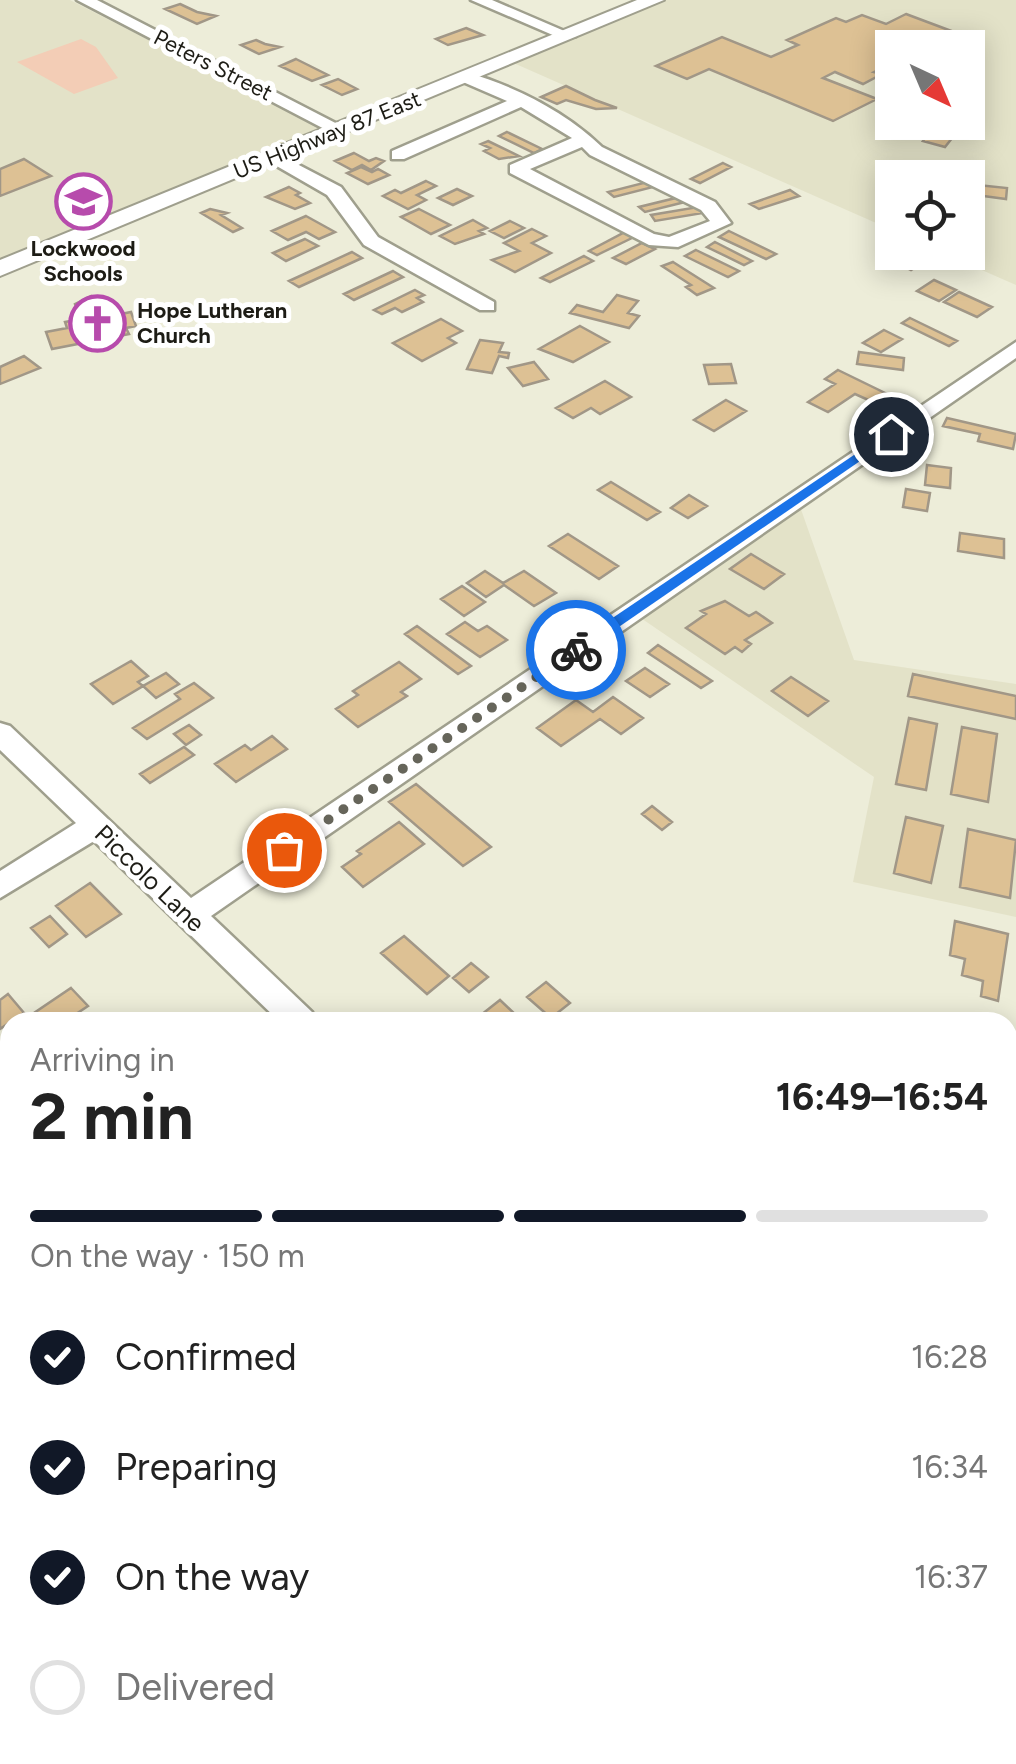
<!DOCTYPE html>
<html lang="en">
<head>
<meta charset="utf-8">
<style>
  :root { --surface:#fff; --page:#f6f6f6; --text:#222; --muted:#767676; --line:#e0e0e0; --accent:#111827 }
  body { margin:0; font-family:Figtree,sans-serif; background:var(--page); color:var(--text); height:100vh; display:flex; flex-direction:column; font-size:38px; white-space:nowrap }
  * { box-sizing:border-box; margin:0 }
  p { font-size:32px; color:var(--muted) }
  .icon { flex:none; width:55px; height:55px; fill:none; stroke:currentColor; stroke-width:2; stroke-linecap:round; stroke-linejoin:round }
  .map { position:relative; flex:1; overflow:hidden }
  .side { position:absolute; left:0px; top:1012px; width:1018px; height:752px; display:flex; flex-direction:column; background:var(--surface); border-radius:30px 30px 0 0; box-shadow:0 5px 25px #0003 }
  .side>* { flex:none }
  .needle { width:65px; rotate:136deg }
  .buttons { position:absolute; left:875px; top:30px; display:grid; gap:20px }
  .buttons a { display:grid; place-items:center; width:110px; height:110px; border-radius:0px; background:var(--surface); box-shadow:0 5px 25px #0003; font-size:50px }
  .pin { position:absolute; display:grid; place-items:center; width:85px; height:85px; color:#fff; margin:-42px; border:5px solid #fff; border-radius:50%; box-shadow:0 2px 10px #0007 }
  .courier { position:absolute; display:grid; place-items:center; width:100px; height:100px; margin:-50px; border:8px solid #1a73e8; border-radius:50%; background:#fff; color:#222; box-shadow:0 2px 12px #0007 }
  .head em { font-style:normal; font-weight:700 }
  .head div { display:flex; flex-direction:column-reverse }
  .head { display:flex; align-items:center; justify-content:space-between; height:170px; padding:0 30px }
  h1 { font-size:65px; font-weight:700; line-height:75px }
  .bar { display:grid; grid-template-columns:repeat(4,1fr); gap:15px 10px; align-content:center; height:120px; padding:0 30px }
  .bar i { height:12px; border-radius:8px; background:var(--line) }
  .bar .selected { background:var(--accent) }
  .bar p { grid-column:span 4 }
  ol { padding:0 30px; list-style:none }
  li { display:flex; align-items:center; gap:30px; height:110px }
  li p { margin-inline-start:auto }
  li .icon { padding:10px; border-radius:50%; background:var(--accent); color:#fff; stroke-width:4 }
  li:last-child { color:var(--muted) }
  li i { width:55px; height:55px; border:5px solid var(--line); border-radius:50% }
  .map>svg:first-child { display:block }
</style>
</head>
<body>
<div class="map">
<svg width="1016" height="1764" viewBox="0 0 1016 1764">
  <rect width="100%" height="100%" fill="#ededd9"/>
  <path fill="#e3e2c8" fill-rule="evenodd" d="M 0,0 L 70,0 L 332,133 L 0,270 Z
    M 655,0 L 1016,0 L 1016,285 L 943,253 L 968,252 L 968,178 L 892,178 L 892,230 L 509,61 ZM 892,48 L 968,48 L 968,122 L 892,122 Z
    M 797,498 L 854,660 L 1016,684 L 1016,917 L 853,882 L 874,777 L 632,612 Z
    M 1008,1276 L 1016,1278 L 1016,1764 L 529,1764 L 532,1755 L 1008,1755 Z"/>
  <path fill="#f3cdb6" d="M 81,39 L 96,47 L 118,78 L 74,94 L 17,62 Z"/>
  <path fill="#ddc194" stroke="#a19787" stroke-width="2.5" d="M 180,4 L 197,12 L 216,16 L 197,24 L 165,9 Z
    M 906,14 L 954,32 L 935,41 L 951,47 L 892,48 L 892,73 L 880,69 L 874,72 L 882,74 L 863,84 L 835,72 L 823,78 L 877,99 L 833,121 L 709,69 L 687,79 L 656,66 L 722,37 L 771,57 L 798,45 L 787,40 L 836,18 L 846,22 L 862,15 L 886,24 Z
    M 466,28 L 483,35 L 448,45 L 436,39 Z
    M 256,40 L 265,44 L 280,47 L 259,54 L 241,45 Z
    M 296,59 L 328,75 L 312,81 L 280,66 Z
    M 338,79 L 357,89 L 342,95 L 322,85 Z
    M 566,86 L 595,100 L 617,108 L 596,109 L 566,100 L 557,104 L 541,97 Z
    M 938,123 L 960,128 L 945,147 L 923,141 Z
    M 507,132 L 542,149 L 534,153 L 499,136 Z
    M 488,141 L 519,156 L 499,159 L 484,151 L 490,148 L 481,144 Z
    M 354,153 L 369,161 L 376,158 L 384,161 L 371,170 L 362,165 L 352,170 L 335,161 Z
    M 24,159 L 51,176 L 0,196 L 0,169 Z
    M 723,163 L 731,167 L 700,183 L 691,179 Z
    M 361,167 L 372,172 L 378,169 L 389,175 L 368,184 L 347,173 Z
    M 426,181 L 436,186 L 417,195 L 426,200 L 408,209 L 383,196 L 395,190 L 401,193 Z
    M 651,181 L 657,186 L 614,197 L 608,192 Z
    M 968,184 L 1007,188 L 1006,199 L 968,194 Z
    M 289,187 L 300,193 L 296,195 L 310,203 L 295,209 L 266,197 Z
    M 457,189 L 472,196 L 453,205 L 438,198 Z
    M 790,190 L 799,196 L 759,209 L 750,204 Z
    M 684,196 L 689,201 L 645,212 L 639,207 Z
    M 698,207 L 703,213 L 655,221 L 651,215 Z
    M 210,209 L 227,213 L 221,215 L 242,228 L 233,232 L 201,213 Z
    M 419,209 L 450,225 L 431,234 L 401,217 Z
    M 306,216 L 335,232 L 319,239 L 306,232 L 288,240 L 272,231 Z
    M 473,220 L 487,228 L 479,231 L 484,234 L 455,244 L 440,236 Z
    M 510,221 L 524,228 L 504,238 L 490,231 Z
    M 532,229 L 546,236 L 532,243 L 551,253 L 515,272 L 492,260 L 519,251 L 504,243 Z
    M 729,231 L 776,254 L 766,259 L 719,237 Z
    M 625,232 L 634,237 L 597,255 L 589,251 Z
    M 305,239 L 318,246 L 286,261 L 273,253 Z
    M 715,242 L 752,261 L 744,265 L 707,247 Z
    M 642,243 L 655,249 L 626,264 L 613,258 Z
    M 696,250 L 739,271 L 728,277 L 685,256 Z
    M 352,252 L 362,258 L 299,287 L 289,281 Z
    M 904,252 L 929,258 L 941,252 L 957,260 L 947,266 L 930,258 L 911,270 L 891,260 Z
    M 584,256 L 593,261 L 550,282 L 541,278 Z
    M 673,262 L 714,288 L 697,295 L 686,287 L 691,285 L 662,266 Z
    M 393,271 L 403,277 L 354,300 L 344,294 Z
    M 934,280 L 956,290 L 939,301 L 917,291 Z
    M 415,290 L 424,295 L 417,298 L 423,302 L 402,312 L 395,308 L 382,314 L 374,310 Z
    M 959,292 L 992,307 L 977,317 L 944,302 Z
    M 617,295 L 638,301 L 628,313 L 639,316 L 629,328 L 570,313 L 577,305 L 603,312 Z
    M 91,296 L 109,299 L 116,315 L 131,312 L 136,326 L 126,328 L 129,334 L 52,349 L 46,332 L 67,328 L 65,322 L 81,319 L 75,304 Z
    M 910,318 L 957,341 L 949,346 L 902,323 Z
    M 441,319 L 462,331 L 448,338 L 456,343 L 422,361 L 393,343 Z
    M 580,326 L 609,342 L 573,362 L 539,349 Z
    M 884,330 L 902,339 L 881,352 L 863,343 Z
    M 480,340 L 503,343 L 499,352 L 509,353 L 508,358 L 499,356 L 492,373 L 467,369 Z
    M 859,352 L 904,358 L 903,370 L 857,364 Z
    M 24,356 L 40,368 L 0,384 L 0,367 Z
    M 534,362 L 548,379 L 523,386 L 508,368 Z
    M 731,364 L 736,383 L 709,384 L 704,365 Z
    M 838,370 L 887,394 L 875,403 L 855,394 L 828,412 L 808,402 L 835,384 L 825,379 Z
    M 605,381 L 631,397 L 600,414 L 591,408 L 573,418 L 556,408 Z
    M 726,400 L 746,411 L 714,431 L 694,420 Z
    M 947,418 L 1016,434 L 1013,449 L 978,441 L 980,434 L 943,426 Z
    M 927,465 L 951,468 L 950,488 L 925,485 Z
    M 611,482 L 660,512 L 647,520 L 598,490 Z
    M 906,489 L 930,493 L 927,511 L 903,507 Z
    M 689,495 L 707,506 L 688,518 L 671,508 Z
    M 960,533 L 1004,539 L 1004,558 L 958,551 Z
    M 568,534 L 618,566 L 599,579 L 549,546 Z
    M 751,554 L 784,574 L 764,589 L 730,569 Z
    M 485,571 L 503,583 L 524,571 L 556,593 L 534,606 L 504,585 L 486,597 L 467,583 Z
    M 462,586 L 485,602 L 464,616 L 441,599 Z
    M 725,601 L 749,616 L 756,612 L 772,623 L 745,640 L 751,644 L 742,652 L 735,647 L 725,654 L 686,628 L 706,614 L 701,611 Z
    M 465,622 L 478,631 L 487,626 L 507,640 L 480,657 L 447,634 Z
    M 417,626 L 471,666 L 458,674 L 405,634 Z
    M 658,645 L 712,681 L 701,688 L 648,653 Z
    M 131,661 L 148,676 L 138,682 L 143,686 L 113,704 L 91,684 Z
    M 399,662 L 421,679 L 401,692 L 407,696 L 358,727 L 336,709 L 358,695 L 353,691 Z
    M 645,668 L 669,684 L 650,697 L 626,681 Z
    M 166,673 L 179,684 L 156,698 L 143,686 Z
    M 913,674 L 1016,696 L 1016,719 L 908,696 Z
    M 791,677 L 828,701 L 808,716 L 772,691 Z
    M 194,683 L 213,698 L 147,739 L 133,728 L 180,699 L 175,694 Z
    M 613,697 L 643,718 L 621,734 L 600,719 L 561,746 L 537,728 L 576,700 L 593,712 Z
    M 909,718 L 937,724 L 926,790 L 896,784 Z
    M 189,725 L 201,735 L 186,745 L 174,734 Z
    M 962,727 L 997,734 L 988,802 L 951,794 Z
    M 272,736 L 287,749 L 236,782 L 215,764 L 245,745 L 251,750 Z
    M 184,747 L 194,755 L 150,783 L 140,774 Z
    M 416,784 L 491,847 L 463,866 L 389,802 Z
    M 652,806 L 672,822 L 662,830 L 642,814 Z
    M 906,817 L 943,826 L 931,883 L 894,873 Z
    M 399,822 L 424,844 L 363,887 L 342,867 L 361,854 L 357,851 Z
    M 968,829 L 1016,840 L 1010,898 L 960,887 Z
    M 90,883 L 121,914 L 86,937 L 56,906 Z
    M 50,916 L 67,934 L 49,947 L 31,928 Z
    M 955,921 L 1008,934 L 998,1001 L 981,996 L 983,981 L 962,975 L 965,959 L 950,955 Z
    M 404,936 L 449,976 L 427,994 L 381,953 Z
    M 471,963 L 488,977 L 469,992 L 453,978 Z
    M 546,982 L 570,1003 L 551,1018 L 527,997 Z
    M 71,988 L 88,1006 L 64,1022 L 43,1022 L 34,1013 Z
    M 8,994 L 24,1013 L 0,1029 L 0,1000 Z
    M 500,1000 L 519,1018 L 513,1022 L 472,1022 Z
    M 10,1264 L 10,1301 L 0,1288 L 0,1271 Z
    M 1008,1345 L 1016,1347 L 1016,1388 L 1008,1385 Z"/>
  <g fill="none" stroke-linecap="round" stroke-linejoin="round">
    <defs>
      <path id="minor" d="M 77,0 L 97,0 L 349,130 L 334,134 Z
        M 471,0 L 492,0 L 576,36 L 562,39 Z
        M 469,73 C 517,87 567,113 602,147 L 715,202 L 731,223 L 678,247 L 649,245 L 510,173 L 510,165 L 572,138 L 521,107 L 404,159 L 392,159 L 392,151 L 507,101 L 463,82 L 463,74 ZM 582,147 L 590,155 L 701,210 L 710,221 L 669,237 L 654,234 L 530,169 Z
        M 274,152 L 341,187 L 378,237 L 494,302 L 494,310 L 480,310 L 364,245 L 327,195 L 268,161 L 268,153 Z
        M 1016,342 L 1016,358 L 211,916 L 312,1012 L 317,1022 L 280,1022 L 94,841 L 0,898 L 0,871 L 76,823 L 0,750 L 0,723 L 10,726 L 191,898 Z
        M 1008,1681 L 1016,1684 L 1016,1734 L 1008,1730 Z"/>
      <path id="tertiary" d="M 637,0 L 664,0 L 0,276 L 0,260 Z"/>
    </defs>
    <use href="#minor" stroke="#9f9f8d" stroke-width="5"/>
    <use href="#tertiary" stroke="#9f9f8d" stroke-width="4"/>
    <use href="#minor" fill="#fff" fill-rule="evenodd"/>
    <use href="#tertiary" fill="#fff" fill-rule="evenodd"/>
  </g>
  <path fill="#1a73e8" d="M 891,430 L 895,437 L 581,653 L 571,653 L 571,646 Z"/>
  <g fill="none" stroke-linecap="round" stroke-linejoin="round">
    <path stroke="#66655a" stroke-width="10" stroke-dasharray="0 18" d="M 284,850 L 576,650"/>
  </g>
  <defs>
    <symbol id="school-ring" viewBox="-11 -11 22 22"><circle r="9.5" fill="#fff" stroke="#b74bac" stroke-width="1.5"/><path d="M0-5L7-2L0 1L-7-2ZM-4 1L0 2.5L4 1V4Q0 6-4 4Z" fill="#b74bac"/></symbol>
    <symbol id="church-ring" viewBox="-11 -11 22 22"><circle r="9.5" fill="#fff" stroke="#b74bac" stroke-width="1.5"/><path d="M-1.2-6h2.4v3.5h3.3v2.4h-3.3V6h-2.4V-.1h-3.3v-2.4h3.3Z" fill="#b74bac"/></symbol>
  </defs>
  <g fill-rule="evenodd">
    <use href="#school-ring" x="52" y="170" width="63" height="63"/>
    <use href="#church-ring" x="66" y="292" width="63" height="63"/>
  </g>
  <g text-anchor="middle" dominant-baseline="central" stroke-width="10" stroke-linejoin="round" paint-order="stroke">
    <g font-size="22" fill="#1d1c15" stroke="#fff">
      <text transform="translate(213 65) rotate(27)">Peters Street</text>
      <text transform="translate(327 135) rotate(-22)">US Highway 87 East</text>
    </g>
    <g font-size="22" font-weight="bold" fill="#1d1c15" stroke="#fff">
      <text x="83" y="248">Lockwood<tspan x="83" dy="25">Schools</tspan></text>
      <text x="137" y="310" text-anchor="start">Hope Lutheran<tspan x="137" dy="25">Church</tspan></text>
    </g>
    <g font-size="25" fill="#1d1c15" stroke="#fff">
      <text transform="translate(150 878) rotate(44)">Piccolo Lane</text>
    </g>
  </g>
</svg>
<div class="buttons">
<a><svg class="needle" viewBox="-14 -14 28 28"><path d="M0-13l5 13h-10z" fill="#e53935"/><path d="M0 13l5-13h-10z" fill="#767676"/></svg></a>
<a><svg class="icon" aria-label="locate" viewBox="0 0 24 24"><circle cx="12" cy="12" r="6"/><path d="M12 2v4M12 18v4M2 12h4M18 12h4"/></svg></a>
</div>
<div class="pin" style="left:284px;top:850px;background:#ea580c"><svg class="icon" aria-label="bag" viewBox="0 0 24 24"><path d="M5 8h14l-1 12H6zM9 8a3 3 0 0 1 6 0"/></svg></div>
<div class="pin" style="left:891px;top:434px;background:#1f2937"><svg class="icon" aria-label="home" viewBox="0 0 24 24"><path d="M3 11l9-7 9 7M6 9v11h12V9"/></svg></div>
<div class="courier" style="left:576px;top:650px"><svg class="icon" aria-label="bike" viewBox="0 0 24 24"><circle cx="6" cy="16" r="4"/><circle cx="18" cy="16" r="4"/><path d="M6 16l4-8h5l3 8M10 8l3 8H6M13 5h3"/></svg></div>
<section class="side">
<div class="head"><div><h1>2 min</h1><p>Arriving in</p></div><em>16:49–16:54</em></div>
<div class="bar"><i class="selected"></i><i class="selected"></i><i class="selected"></i><i></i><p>On the way · 150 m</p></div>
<ol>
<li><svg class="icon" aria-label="check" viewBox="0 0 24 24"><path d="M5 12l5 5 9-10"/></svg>Confirmed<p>16:28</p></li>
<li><svg class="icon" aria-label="check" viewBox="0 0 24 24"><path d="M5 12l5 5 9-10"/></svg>Preparing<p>16:34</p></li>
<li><svg class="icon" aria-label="check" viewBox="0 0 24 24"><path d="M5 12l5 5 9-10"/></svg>On the way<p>16:37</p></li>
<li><i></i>Delivered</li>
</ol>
</section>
</div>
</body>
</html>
